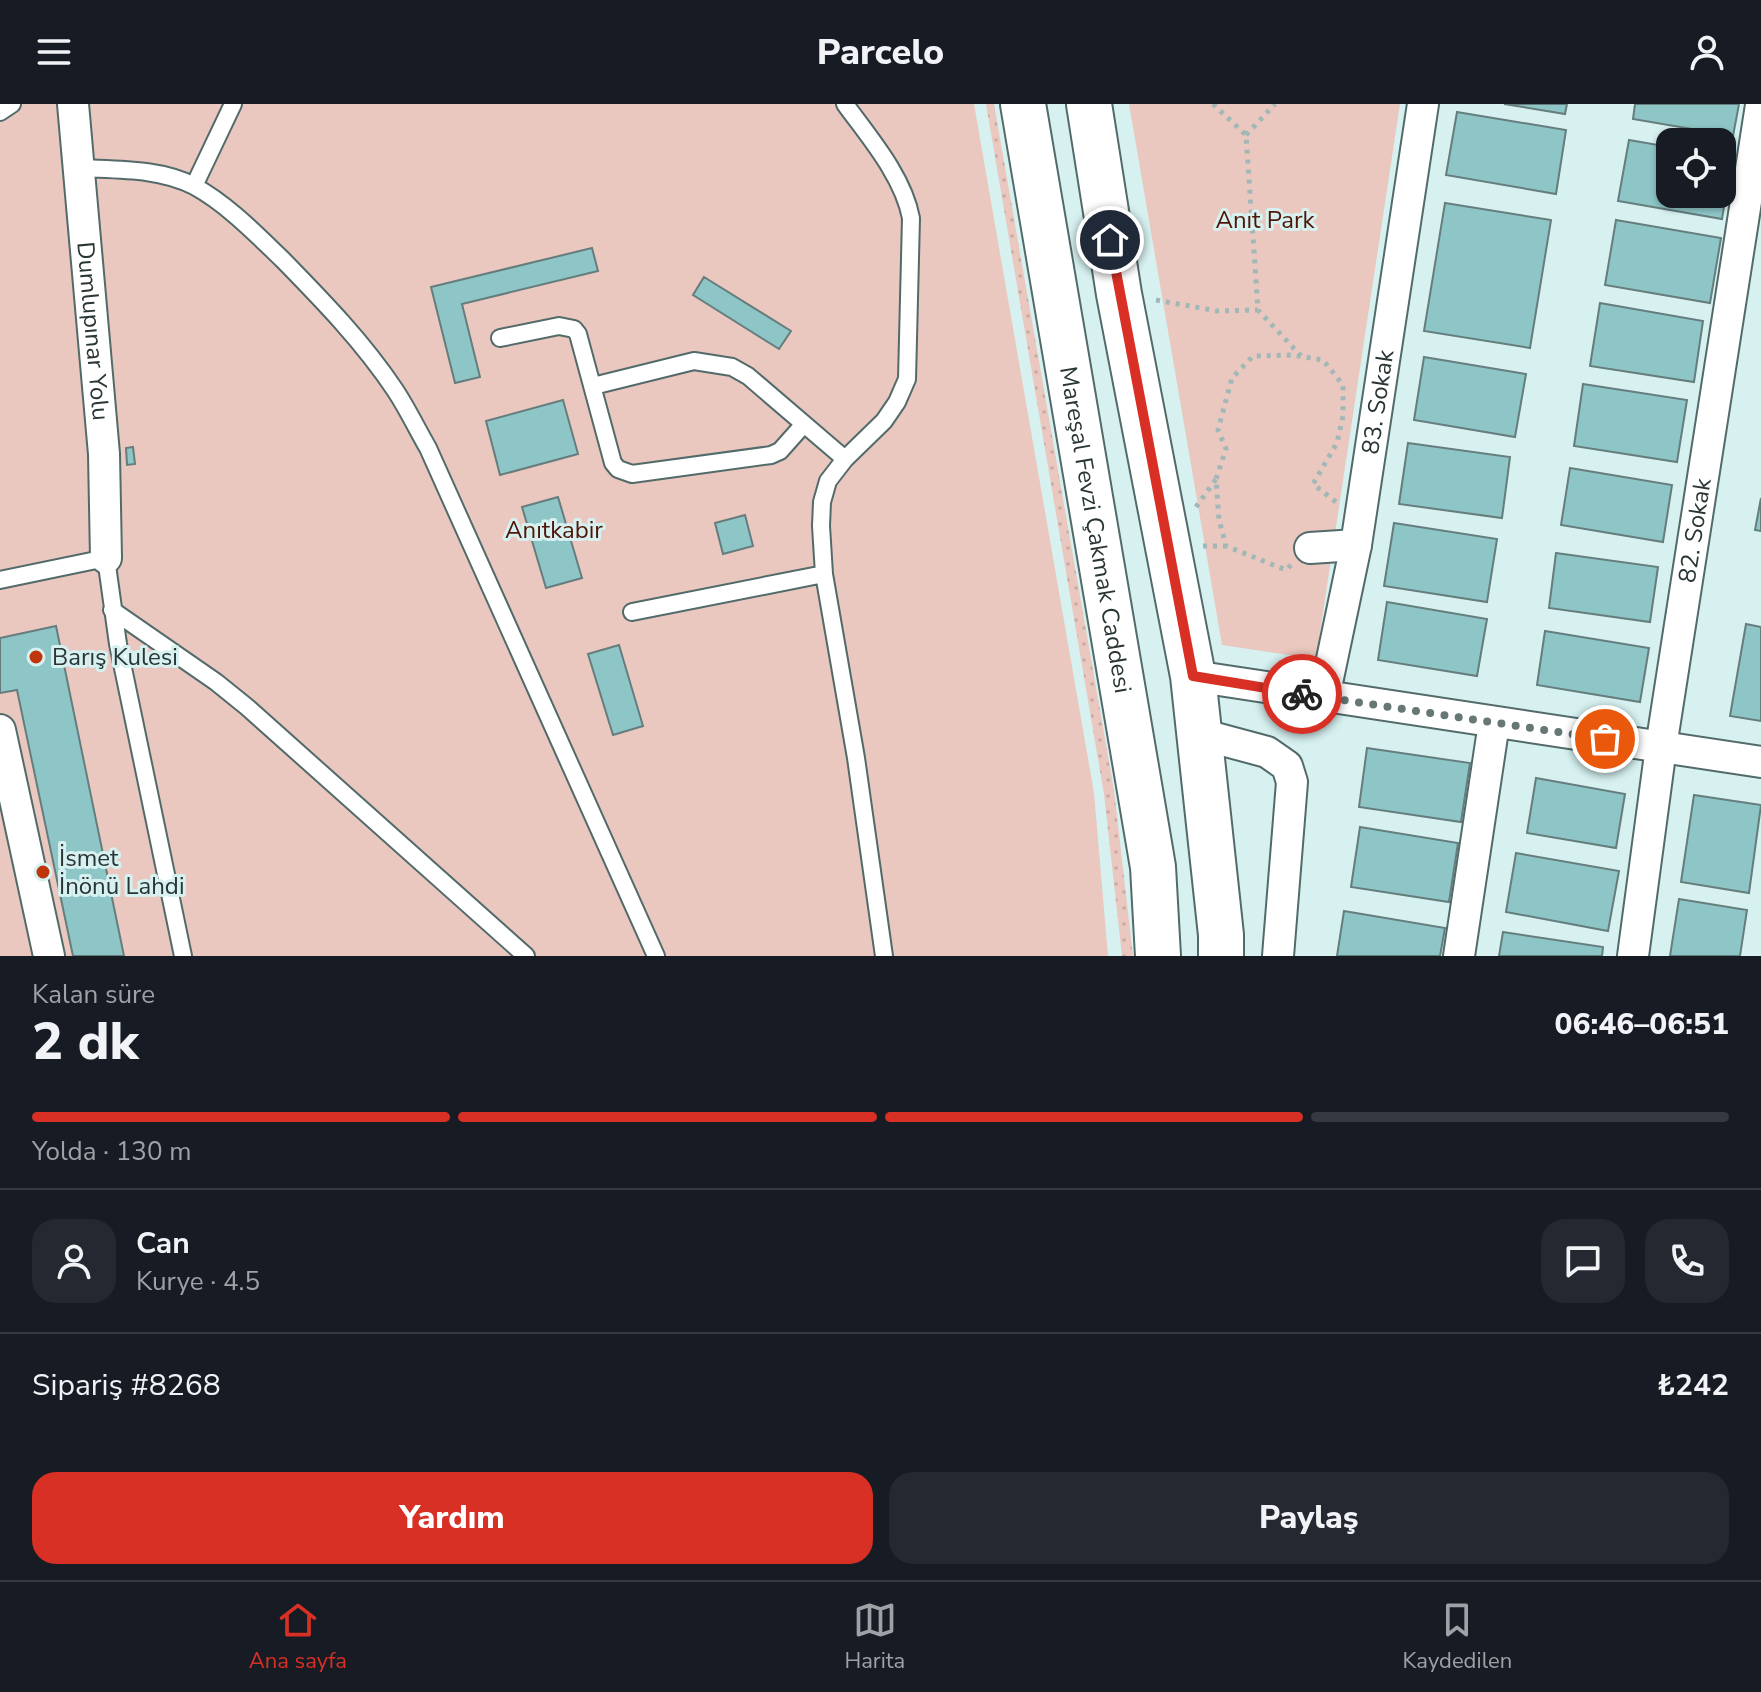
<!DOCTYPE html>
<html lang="tr">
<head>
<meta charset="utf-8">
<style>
  :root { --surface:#171b24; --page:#242831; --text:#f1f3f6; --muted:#9ea1a6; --line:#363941; --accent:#d93025 }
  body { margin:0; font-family:"Nunito Sans",sans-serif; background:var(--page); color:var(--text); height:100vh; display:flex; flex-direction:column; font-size:30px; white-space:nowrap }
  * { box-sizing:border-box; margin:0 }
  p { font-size:26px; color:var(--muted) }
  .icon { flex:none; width:44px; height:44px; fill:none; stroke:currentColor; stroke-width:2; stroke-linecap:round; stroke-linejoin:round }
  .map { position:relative; height:852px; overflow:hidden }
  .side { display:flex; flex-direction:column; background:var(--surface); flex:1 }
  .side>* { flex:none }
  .controls { position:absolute; left:1656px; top:24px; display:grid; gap:16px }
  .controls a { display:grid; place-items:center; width:80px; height:80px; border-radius:16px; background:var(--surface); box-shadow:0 2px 6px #0004; font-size:40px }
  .pin { position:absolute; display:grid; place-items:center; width:68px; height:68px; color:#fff; margin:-34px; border:4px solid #fff; border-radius:50%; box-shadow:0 2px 8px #0007 }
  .courier { position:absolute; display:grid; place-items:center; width:80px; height:80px; margin:-40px; border:6px solid #d93025; border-radius:50%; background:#fff; color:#222; box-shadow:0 2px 10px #0007 }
  .head em { font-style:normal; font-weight:800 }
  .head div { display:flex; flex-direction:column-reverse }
  .head { display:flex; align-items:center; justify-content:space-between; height:136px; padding:0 32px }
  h1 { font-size:52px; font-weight:800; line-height:60px }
  .bar { display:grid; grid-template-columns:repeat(4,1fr); gap:12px 8px; align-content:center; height:96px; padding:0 32px }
  .bar i { height:10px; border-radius:6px; background:var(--line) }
  .bar .current { background:var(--accent) }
  .bar p { grid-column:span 4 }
  .line { display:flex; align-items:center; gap:20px; padding:0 32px; border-top:2px solid var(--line) }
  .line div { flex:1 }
  .round { display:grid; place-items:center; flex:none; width:84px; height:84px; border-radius:24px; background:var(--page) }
  .cta { display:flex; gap:16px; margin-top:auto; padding:16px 32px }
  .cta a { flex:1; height:92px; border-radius:24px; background:var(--accent); color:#fff; font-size:32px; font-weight:800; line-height:92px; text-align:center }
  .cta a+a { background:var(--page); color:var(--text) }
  header { display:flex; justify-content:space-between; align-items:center; height:104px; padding:0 32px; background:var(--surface); font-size:36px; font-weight:800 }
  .dock { display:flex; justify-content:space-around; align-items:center; height:112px; border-top:2px solid var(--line); background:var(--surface); font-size:22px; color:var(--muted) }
  .dock a { display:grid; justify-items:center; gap:4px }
  .dock .current { color:var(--accent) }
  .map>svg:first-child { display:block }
</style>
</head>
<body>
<header><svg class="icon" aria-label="menu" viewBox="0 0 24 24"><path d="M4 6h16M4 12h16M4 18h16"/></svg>Parcelo<svg class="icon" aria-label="person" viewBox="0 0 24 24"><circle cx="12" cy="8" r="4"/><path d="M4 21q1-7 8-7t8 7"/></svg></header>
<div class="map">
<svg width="1761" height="852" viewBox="0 0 1761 852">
  <defs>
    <pattern id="grass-dots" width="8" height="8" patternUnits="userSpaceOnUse" patternTransform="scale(2)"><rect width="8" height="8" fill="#eac8bf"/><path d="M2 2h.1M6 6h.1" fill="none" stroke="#c9aca5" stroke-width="1.8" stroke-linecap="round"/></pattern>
  </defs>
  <rect width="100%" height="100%" fill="#d6f1f0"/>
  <path fill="url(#grass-dots)" d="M 986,0 L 994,0 L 1114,686 L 1133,852 L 1122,852 L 1104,690 Z"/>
  <path fill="#eac8bf" d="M 0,0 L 974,0 L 1094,689 L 1108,852 L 0,852 Z
    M 1129,0 L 1400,0 L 1316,555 L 1222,541 Z"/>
  <path fill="#8ec6c7" stroke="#657d7d" stroke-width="2" d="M 1504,0 L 1567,0 L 1565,10 Z
    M 1635,0 L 1739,0 L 1733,32 L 1633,15 Z
    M 1457,8 L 1566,26 L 1556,90 L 1446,71 Z
    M 1629,36 L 1670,43 L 1670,90 L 1722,90 L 1722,52 L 1732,53 L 1722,115 L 1618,97 Z
    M 1445,99 L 1551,116 L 1530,244 L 1424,227 Z
    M 1616,116 L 1721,134 L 1710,199 L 1605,181 Z
    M 592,144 L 598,167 L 462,200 L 480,273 L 455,279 L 431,183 Z
    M 704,173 L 791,227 L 779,245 L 693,191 Z
    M 1600,199 L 1703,217 L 1694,278 L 1590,262 Z
    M 1424,253 L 1526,270 L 1515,333 L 1414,316 Z
    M 1583,280 L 1687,296 L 1677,358 L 1574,342 Z
    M 563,296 L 578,350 L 500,371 L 486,317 Z
    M 1408,339 L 1510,353 L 1502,414 L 1399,400 Z
    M 133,343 L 135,360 L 127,361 L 126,344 Z
    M 1570,364 L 1672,381 L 1663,438 L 1561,421 Z
    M 558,393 L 582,474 L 546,484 L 522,403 Z
    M 1761,394 L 1761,427 L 1755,426 Z
    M 745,411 L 753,442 L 723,450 L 715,419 Z
    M 1394,419 L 1497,435 L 1487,498 L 1384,482 Z
    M 1556,449 L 1658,463 L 1650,518 L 1549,504 Z
    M 1387,498 L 1487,515 L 1477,572 L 1378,556 Z
    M 1746,520 L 1761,523 L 1761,617 L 1730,612 Z
    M 56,522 L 124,852 L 73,852 L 17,586 L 0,589 L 0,534 Z
    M 1545,527 L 1649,544 L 1640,598 L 1537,581 Z
    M 619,541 L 643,622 L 613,631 L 588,550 Z
    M 1367,644 L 1470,659 L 1461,718 L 1359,703 Z
    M 1536,674 L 1625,690 L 1616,744 L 1527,729 Z
    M 1694,691 L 1761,701 L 1749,789 L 1681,778 Z
    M 1360,723 L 1458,739 L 1449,798 L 1351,783 Z
    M 1516,749 L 1619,767 L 1608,827 L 1506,808 Z
    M 1679,795 L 1747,806 L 1740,852 L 1670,852 Z
    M 1344,807 L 1445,824 L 1440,852 L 1337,852 Z
    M 1503,828 L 1603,843 L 1602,852 L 1499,852 Z"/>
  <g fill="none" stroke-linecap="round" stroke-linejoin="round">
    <defs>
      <path id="lane" d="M 845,0 C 869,33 903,72 911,114 L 907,275 L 897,298 L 884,317 L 845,355 L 828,377 L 822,398 L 821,422 L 824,470 L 856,654 L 884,852
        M 0,8 L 12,0
        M 79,64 C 116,66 160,64 194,82 C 227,100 256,130 283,156 C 323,197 363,238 395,286 C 407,304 417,325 428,344 L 656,852
        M 194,82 L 233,0
        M 500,234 L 559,222 L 574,225 L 578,230 L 613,359 L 618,365 L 632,370 L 771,351 L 780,347 L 804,320
        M 593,282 L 694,257 L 732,263 L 748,272 L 845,355
        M 0,476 L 106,454 L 118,540 L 183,852
        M 112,506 L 216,578 L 247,603 L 526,852
        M 632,508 L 824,470"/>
      <g id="street">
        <path id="s1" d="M 73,0 L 104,350 L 106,454"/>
        <path d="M 1310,444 L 1356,441"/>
        <path d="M 1193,572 L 1761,658"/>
        <path id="s2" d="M 1324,593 L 1356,441 L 1423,0"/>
        <path d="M 0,626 L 49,852"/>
        <path d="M 1200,630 L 1267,648 L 1287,662 L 1292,678 L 1278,852"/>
        <path d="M 1459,852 L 1494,619"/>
        <path id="s3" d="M 1633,852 L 1661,643 L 1761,1"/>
      </g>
      <g id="primary">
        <path id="s4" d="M 1023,0 L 1153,763 L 1158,852"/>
        <path d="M 1089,0 L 1119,190 L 1193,572 L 1221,831 L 1221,852"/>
      </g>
    </defs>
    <use href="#lane" stroke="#526a6a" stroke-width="20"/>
    <use href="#street" stroke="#526a6a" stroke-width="34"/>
    <use href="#primary" stroke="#526a6a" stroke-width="48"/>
    <path stroke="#a2b8b7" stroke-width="5" stroke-dasharray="4 6" stroke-linecap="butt" d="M 1213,0 L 1246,31 L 1258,206 L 1301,252
      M 1246,31 L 1275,0
      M 1156,196 L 1217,207 L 1258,206
      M 1196,403 L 1216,375
      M 1203,442 L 1226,442
      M 1291,461 L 1286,466 L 1226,442 L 1219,416 L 1216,375 L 1226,345 L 1218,326 L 1232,274 L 1253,252 L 1293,251 L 1323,256 L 1343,281 L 1343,312 L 1337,339 L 1313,380 L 1336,398"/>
    <use href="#lane" stroke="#fff" stroke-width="16"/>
    <use href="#street" stroke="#fff" stroke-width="30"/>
    <use href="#primary" stroke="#fff" stroke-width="44"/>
  </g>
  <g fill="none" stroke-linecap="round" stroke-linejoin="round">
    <path stroke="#667776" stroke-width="8" stroke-dasharray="0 14.4" d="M 1302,590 L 1605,635"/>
    <path stroke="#d93025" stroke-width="10" d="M 1110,136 L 1193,572 L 1302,590"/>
  </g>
  <g fill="#bf360d" stroke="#d6f1f0" stroke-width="3">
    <circle cx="36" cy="553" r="8"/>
    <circle cx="43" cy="768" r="8"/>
  </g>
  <g text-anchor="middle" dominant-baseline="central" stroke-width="6" stroke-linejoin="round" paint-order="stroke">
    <g font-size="24" fill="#4f1608" stroke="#d6f1f0">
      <text x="1265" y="116">Anıt Park</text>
      <text x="554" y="426">Anıtkabir</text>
    </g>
    <g font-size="24" fill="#2a3535" stroke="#d6f1f0">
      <text stroke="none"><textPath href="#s1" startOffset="228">Dumlupınar Yolu</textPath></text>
      <text stroke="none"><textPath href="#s2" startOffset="300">83. Sokak</textPath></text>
      <text stroke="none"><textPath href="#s4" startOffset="432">Mareşal Fevzi Çakmak Caddesi</textPath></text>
      <text stroke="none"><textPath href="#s3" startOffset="430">82. Sokak</textPath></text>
    </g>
    <g font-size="24" fill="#2a3535" stroke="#d6f1f0" text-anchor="start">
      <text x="52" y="553">Barış Kulesi</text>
      <text x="59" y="754">İsmet<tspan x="59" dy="28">İnönü Lahdi</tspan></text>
    </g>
  </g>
</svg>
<div class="controls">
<a><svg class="icon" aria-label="locate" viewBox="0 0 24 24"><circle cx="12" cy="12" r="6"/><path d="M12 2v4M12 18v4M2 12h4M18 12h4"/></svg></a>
</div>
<div class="pin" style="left:1605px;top:635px;background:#ea580c"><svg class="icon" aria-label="bag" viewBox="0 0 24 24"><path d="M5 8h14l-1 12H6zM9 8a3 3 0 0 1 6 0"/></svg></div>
<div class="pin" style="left:1110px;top:136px;background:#1f2937"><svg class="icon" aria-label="home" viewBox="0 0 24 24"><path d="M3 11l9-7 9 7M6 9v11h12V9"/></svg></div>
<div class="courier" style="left:1302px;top:590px"><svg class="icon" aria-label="bike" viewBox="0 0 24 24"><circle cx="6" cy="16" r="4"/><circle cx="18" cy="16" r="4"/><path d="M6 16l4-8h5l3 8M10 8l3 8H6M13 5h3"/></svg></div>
</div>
<section class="side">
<div class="head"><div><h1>2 dk</h1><p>Kalan süre</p></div><em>06:46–06:51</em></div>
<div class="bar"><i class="current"></i><i class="current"></i><i class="current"></i><i></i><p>Yolda · 130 m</p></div>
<div class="line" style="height:144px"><a class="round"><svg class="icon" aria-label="person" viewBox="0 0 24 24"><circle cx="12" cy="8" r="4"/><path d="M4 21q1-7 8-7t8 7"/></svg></a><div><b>Can</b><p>Kurye · 4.5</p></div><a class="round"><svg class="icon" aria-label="chat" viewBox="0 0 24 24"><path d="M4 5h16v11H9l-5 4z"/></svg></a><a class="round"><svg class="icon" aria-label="phone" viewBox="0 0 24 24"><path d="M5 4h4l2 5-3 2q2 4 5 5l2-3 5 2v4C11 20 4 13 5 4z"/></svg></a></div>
<div class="line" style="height:104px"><div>Sipariş #8268</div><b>₺242</b></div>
<div class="cta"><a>Yardım</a><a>Paylaş</a></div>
</section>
<nav class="dock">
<a class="current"><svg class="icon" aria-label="home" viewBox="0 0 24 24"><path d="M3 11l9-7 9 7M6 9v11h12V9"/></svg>Ana sayfa</a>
<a><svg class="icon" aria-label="map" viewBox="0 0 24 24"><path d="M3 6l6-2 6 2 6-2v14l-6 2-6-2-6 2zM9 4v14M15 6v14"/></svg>Harita</a>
<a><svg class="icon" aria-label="saved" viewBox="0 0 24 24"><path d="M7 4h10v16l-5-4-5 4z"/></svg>Kaydedilen</a>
</nav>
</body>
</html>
